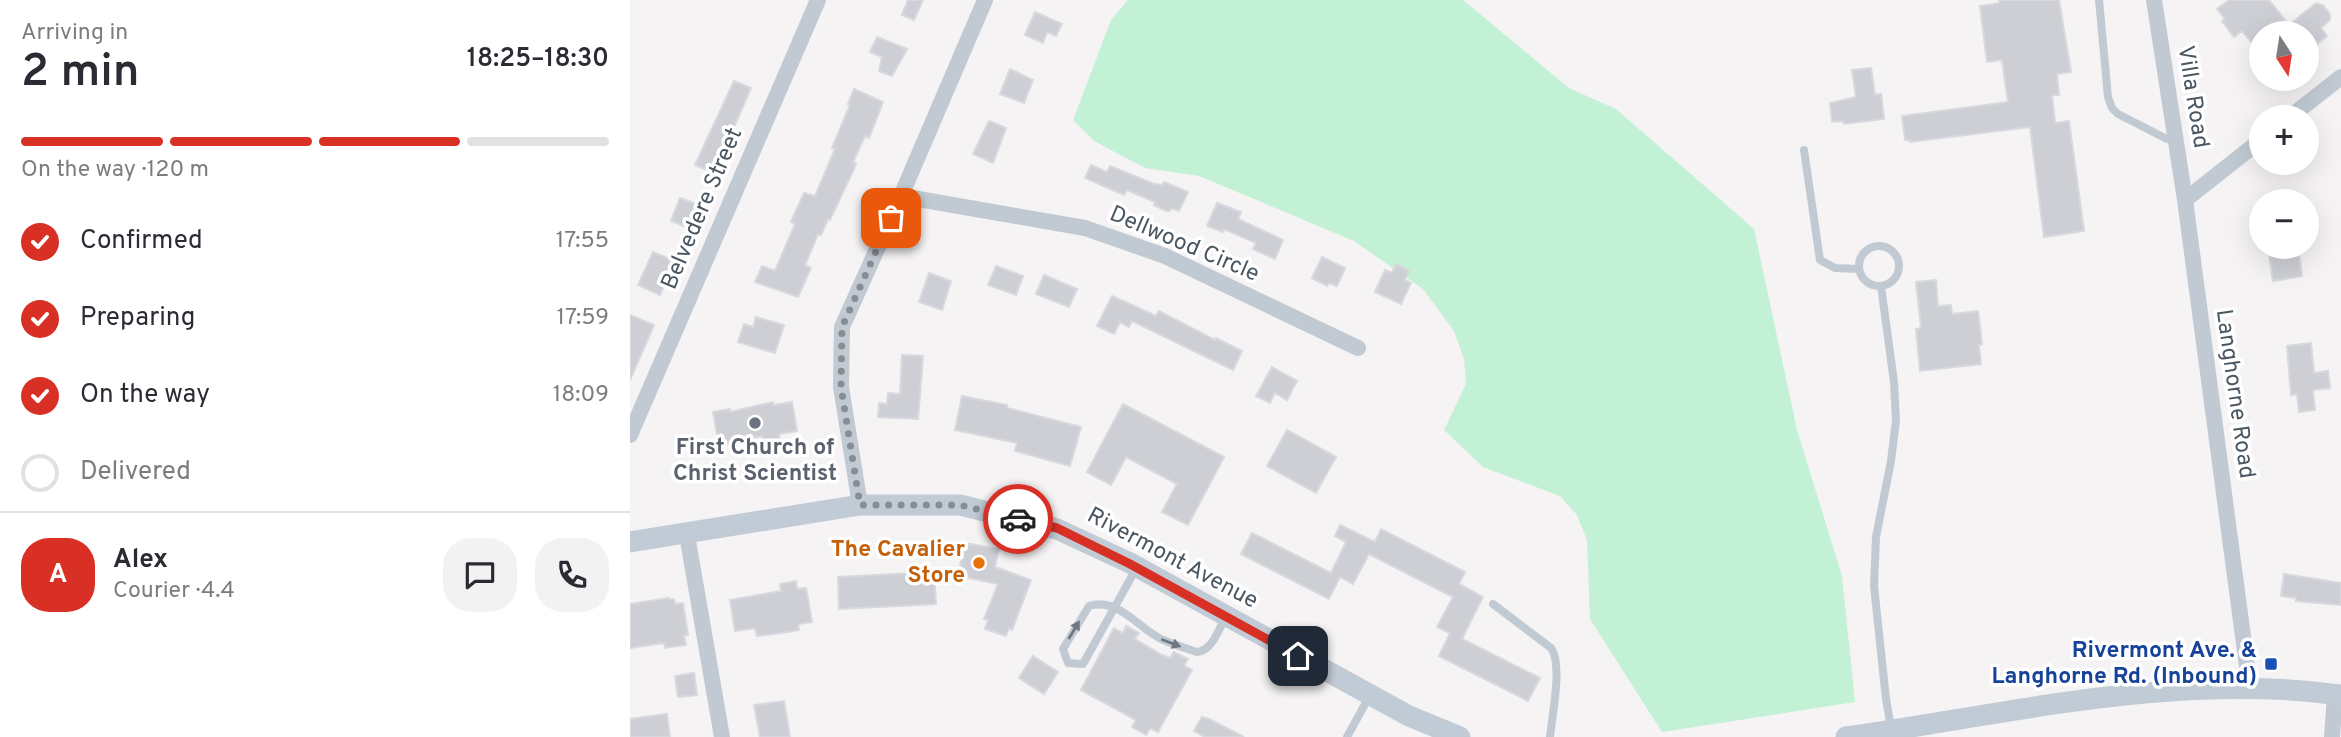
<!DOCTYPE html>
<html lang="en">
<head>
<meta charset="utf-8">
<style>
  :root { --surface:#fff; --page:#f2f2f3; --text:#2b2b33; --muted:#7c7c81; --line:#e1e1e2; --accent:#d93025 }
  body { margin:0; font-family:Overpass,sans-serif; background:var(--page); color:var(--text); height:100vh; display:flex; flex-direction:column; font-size:26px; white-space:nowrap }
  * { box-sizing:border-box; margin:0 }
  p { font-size:23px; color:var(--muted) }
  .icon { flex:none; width:38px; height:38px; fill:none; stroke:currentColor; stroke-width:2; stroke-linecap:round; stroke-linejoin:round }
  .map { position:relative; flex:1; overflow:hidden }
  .drawer { display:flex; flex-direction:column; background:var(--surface); width:630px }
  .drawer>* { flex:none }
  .needle { width:46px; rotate:168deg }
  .controls { position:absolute; left:1619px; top:21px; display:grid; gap:14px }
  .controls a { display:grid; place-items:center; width:70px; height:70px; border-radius:50%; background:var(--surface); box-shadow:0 7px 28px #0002; font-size:35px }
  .pin { position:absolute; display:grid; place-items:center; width:60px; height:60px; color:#fff; margin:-30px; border-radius:14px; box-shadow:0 4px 10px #0006 }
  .courier { position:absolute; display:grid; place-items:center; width:70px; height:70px; margin:-35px; border:5px solid #d93025; border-radius:50%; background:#fff; color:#222; box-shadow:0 2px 9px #0007 }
  .headline em { font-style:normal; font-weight:600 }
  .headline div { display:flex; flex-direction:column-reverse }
  .headline { display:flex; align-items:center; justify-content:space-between; height:119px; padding:0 21px }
  h1 { font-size:46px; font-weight:600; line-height:52px }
  .bar { display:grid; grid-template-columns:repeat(4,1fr); gap:10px 7px; align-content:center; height:84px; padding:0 21px }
  .bar i { height:9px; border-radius:5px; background:var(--line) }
  .bar .current { background:var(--accent) }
  .bar p { grid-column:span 4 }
  .line { display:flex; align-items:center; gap:18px; padding:0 21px; border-top:2px solid var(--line) }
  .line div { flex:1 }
  .round { display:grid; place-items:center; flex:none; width:74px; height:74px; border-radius:28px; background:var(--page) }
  ol { padding:0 21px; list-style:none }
  li { display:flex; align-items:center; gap:21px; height:77px }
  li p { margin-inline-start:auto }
  li .icon { padding:7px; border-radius:50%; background:var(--accent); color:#fff; stroke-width:4 }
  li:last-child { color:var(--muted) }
  li i { width:38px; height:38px; border:4px solid var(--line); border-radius:50% }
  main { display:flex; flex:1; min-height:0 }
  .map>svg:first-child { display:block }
</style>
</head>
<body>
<main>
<section class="drawer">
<div class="headline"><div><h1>2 min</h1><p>Arriving in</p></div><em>18:25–18:30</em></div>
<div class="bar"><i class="current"></i><i class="current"></i><i class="current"></i><i></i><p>On the way · 120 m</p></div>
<ol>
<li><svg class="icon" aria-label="check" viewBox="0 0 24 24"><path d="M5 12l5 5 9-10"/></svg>Confirmed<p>17:55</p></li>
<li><svg class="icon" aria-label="check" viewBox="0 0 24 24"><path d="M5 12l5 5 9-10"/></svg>Preparing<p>17:59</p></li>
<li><svg class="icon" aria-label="check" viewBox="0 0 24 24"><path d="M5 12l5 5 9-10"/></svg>On the way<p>18:09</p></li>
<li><i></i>Delivered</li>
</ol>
<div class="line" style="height:126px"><b class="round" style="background:var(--accent);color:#fff">A</b><div><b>Alex</b><p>Courier · 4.4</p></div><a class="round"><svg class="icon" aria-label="chat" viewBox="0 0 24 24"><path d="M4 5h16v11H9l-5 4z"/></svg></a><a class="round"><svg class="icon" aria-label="phone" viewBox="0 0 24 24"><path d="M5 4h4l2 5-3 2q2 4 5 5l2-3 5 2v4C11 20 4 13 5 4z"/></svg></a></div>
</section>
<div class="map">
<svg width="1711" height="737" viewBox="0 0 1711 737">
  <rect width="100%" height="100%" fill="#f5f3f3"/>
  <path fill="#c3f1d5" d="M 498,0 L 833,0 L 939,88 L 986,109 L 1124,229 L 1167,430 L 1212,576 L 1225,702 L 1032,732 L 960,619 L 957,540 L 947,515 L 930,496 L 853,467 L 814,430 L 836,384 L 834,359 L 824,331 L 793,289 L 724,241 L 569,176 L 515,168 L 464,141 L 443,120 L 481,20 Z"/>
  <path fill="#cdcfd5" stroke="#d7d9de" stroke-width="2" d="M 278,0 L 293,0 L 284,20 L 272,15 Z
    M 1369,0 L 1429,0 L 1441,72 L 1427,74 L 1429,95 L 1422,95 L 1425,123 L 1439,121 L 1454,231 L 1414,237 L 1400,127 L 1280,142 L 1279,140 L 1275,140 L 1272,116 L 1378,102 L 1372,60 L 1357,62 L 1350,6 L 1370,3 Z
    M 1599,0 L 1639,0 L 1659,25 L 1686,3 L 1693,5 L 1700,14 L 1700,20 L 1691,28 L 1697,36 L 1683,48 L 1676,41 L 1676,33 L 1631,33 L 1631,53 L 1612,31 L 1604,37 L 1592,21 L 1595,19 L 1587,9 Z
    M 405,12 L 432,24 L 426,36 L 417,32 L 413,43 L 395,35 Z
    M 247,37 L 277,49 L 262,76 L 249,71 L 252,57 L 240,52 Z
    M 1241,68 L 1245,95 L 1251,94 L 1254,119 L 1214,124 L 1213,121 L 1202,122 L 1200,103 L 1226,97 L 1222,70 Z
    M 380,69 L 403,80 L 394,103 L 370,94 Z
    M 104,81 L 121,88 L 84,173 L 65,165 Z
    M 224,89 L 253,102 L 239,138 L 235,136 L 223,162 L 226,163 L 224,169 L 200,220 L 198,219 L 191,235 L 188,234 L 175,265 L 181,268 L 168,297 L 125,282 L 132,266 L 145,271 L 165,224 L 161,222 L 174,193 L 185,196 L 205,149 L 202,148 L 220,105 L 218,104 Z
    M 359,121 L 376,128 L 363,163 L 343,154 Z
    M 461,165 L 477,172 L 480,166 L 524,184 L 532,185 L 534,182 L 558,192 L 549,211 L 541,208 L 540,211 L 536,211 L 524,205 L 525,202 L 497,190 L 494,195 L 455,178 Z
    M 50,198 L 71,206 L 59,228 L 41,221 Z
    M 587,203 L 611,212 L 608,219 L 653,240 L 645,259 L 623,249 L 626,243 L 594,229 L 593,232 L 577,226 Z
    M 1638,247 L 1668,247 L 1672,276 L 1643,281 Z
    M 23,252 L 45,261 L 30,295 L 8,285 Z
    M 692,257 L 715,268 L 707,286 L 699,283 L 697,286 L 682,278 Z
    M 766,264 L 779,270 L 775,280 L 781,283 L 771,304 L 745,292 L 755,270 L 762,273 Z
    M 366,266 L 393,276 L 386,295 L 358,285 Z
    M 299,273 L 321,281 L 312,310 L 289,302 Z
    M 414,275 L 447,289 L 439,307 L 406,294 Z
    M 1306,280 L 1308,306 L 1321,305 L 1322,314 L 1348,311 L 1352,344 L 1349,345 L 1351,364 L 1290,371 L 1286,329 L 1291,328 L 1286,282 Z
    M 482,296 L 526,316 L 529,311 L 585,340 L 586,338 L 612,351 L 603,370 L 502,321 L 499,327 L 490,322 L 484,334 L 467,326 Z
    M 0,315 L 24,325 L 0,380 Z
    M 126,317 L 154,325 L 145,353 L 108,342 L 114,324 L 123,327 Z
    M 1681,343 L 1684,373 L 1698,371 L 1700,388 L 1683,390 L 1685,410 L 1669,412 L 1667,394 L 1661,395 L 1657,346 Z
    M 272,355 L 293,356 L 288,419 L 248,417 L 249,403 L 257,404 L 258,393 L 270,394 Z
    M 642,367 L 667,381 L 657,400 L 645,393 L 640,403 L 626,396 Z
    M 332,396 L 377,405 L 377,408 L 451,427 L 440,466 L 385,451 L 387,443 L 325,430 Z
    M 143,402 L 144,405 L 162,402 L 167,431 L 149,434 L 150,442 L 133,444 L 132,436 L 89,446 L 83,412 L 100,409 L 100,412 Z
    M 493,404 L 594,457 L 558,525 L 532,512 L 547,484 L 496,457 L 481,485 L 457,472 Z
    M 657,430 L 706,457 L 686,493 L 637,466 Z
    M 710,525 L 745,542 L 751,529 L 835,572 L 829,584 L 853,597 L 832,639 L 910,678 L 898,701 L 809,656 L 820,633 L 807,627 L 823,597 L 739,554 L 723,584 L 710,577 L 699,599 L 611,554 L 622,533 L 701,573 L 716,542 L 705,536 Z
    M 335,543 L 369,549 L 365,567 L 401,580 L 382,630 L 379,628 L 376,636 L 355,629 L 358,620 L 354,619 L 368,584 L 328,576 Z
    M 304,572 L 306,604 L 209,609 L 208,577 Z
    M 1654,574 L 1711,583 L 1711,605 L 1666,601 L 1666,598 L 1651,596 Z
    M 166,581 L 167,589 L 176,588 L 182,622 L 168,624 L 169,630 L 151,633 L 127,636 L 125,628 L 105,631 L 100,600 L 151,591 L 150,584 Z
    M 39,598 L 39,600 L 44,599 L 45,604 L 53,603 L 58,635 L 54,635 L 56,645 L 35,648 L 34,643 L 0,648 L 0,604 Z
    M 496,626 L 509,633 L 505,639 L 532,655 L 540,658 L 544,652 L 558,659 L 554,666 L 562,670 L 528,732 L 520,728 L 516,735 L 502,727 L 506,720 L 451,690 L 484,628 L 493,633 Z
    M 403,656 L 428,672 L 414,694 L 389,678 Z
    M 64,673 L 67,695 L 48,697 L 45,676 Z
    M 154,701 L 160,737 L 130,737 L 124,705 Z
    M 37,714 L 40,737 L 0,737 L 0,719 Z
    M 572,717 L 579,719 L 614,737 L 575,737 L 564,731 Z"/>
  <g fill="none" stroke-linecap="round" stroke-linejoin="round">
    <path stroke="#c1cad2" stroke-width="8" d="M 1469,0 L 1478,97 L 1482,108 L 1488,114 L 1537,139 L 1546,139
      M 1174,150 L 1190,260 L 1205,268 L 1229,269
      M1229 266a20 20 0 1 1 40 0a20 20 0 1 1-40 0Z
      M 1251,286 L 1264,382 L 1266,421 L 1261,461 L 1246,537 L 1244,586 L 1256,699 L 1261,728
      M 507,567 L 453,664 L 438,663 L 433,649 L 459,606 C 488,597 507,627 531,639 C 542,644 555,648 567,652 C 582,651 589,629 596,616
      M 863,604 L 921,648 C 933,664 922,716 920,737
      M 717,737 L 740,695"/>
    <path stroke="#c1cad2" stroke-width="16" d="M 1524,0 L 1555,200 L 1620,689
      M 1660,117 L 1711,77
      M 271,196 L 455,228 L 535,256 L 728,348
      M 1555,200 L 1631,140
      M 0,435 L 188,0
      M 230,505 L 211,387 L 212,327 L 271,196 L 355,0
      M 57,535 L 92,737
      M 1702,737 L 1705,695"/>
    <path stroke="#c1cbd6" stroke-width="21" d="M 0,542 L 230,505 L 330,505 L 427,529 L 500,563 L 779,716 L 830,737
      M 1216,737 C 1379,714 1545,672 1711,695"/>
  </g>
  <defs><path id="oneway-solid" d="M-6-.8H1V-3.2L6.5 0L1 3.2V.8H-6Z" transform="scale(1.75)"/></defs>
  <g fill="#6e7983">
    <use href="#oneway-solid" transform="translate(444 630) rotate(-59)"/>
    <use href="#oneway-solid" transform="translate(541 643) rotate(21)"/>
  </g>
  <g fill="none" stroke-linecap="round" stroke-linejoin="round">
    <path stroke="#868d94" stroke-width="7" stroke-dasharray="0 12.6" d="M 261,218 L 212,327 L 211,387 L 230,505 L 330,505 L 388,519"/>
    <path stroke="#d93025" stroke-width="9" d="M 388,519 L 427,528 L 500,564 L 668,656"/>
  </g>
  <circle fill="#6b7280" stroke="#fff" stroke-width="2.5" cx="125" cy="423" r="7"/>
  <circle fill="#e8710a" stroke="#fff" stroke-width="2.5" cx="349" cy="563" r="7"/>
  <rect fill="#1a4fb4" stroke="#fff" stroke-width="2.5" x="1634" y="657" width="14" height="14" rx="3.5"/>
  <g text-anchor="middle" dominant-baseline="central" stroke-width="7" stroke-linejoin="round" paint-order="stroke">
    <g font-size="23" fill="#4a5661" stroke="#fff">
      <text transform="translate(1562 97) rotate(81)">Villa Road</text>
      <text transform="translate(73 209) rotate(-67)">Belvedere Street</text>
      <text transform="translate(554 245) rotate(23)">Dellwood Circle</text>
      <text transform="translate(1604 394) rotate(82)">Langhorne Road</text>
      <text transform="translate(542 559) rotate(28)">Rivermont Avenue</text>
    </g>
    <g font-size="23" font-weight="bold" fill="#5b616d" stroke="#fff">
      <text x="125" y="448">First Church of<tspan x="125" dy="26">Christ Scientist</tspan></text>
    </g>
    <g font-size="23" font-weight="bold" fill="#c56008" stroke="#fff" text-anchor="end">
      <text x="335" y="550">The Cavalier<tspan x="335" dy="26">Store</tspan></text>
    </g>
    <g font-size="23" font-weight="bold" fill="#164399" stroke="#fff" text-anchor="end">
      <text x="1627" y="651">Rivermont Ave. &amp;<tspan x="1627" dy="26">Langhorne Rd. (Inbound)</tspan></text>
    </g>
  </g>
</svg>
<div class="controls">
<a><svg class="needle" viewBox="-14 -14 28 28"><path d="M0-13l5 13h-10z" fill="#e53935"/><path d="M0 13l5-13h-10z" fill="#7c7c81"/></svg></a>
<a>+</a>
<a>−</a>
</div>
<div class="pin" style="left:261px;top:218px;background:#ea580c"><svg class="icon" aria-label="bag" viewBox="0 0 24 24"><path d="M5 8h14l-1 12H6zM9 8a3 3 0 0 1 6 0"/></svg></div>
<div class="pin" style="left:668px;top:656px;background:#1f2937"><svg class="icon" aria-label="home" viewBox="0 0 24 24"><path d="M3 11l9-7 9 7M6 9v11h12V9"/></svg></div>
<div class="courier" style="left:388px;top:519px"><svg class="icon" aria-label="car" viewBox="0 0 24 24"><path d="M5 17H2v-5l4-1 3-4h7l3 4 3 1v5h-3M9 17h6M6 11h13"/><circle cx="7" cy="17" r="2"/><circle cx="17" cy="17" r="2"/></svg></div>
</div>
</main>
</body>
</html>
